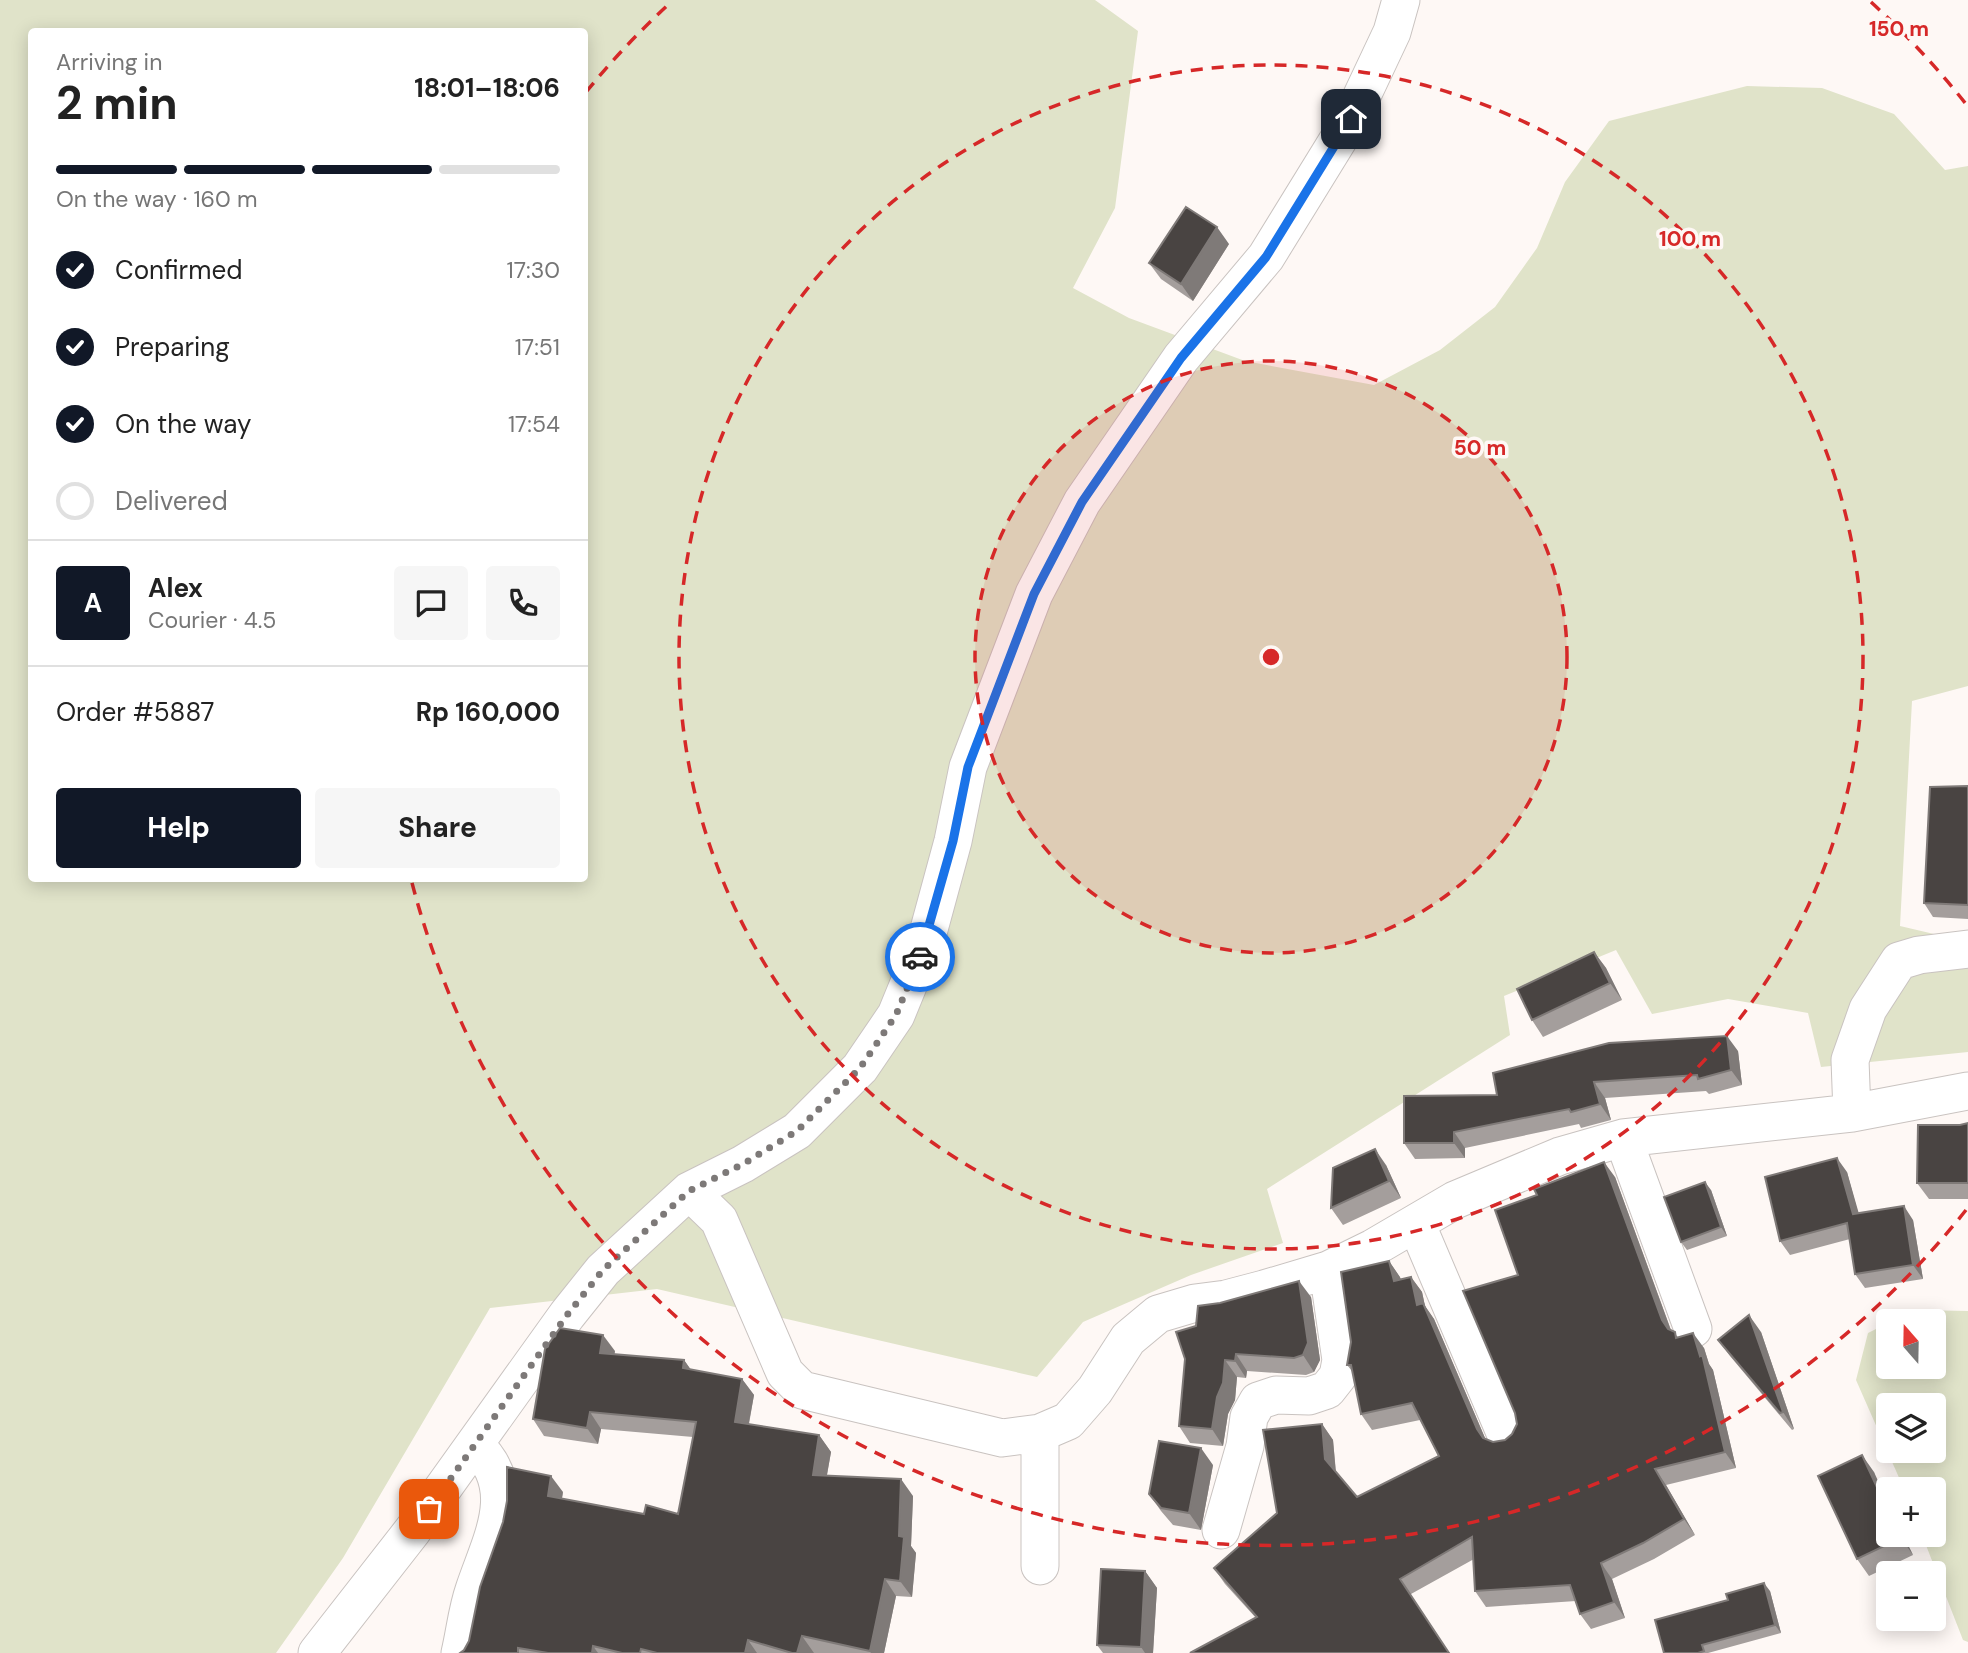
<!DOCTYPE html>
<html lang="en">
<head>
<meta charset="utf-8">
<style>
  :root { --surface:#fff; --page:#f6f6f6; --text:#222; --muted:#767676; --line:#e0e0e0; --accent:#111827 }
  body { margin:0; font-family:"DM Sans",sans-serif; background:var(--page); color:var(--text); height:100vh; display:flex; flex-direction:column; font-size:26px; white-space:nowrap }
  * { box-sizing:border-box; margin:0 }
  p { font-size:23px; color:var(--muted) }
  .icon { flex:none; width:38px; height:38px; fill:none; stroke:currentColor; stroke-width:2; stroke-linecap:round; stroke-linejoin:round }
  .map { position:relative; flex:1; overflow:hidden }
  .drawer { position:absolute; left:28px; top:28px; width:560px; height:854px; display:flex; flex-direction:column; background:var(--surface); border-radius:7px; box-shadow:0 4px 18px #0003 }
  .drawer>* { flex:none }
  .needle { width:46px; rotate:340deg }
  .tools { position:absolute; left:1876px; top:1309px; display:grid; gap:14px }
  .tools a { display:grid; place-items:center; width:70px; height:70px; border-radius:7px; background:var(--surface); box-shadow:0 4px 18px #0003; font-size:35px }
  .pin { position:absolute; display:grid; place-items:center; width:60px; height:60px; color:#fff; margin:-30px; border-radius:14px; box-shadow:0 4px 10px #0006 }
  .courier { position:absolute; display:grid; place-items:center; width:70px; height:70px; margin:-35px; border:5px solid #1a73e8; border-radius:50%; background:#fff; color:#222; box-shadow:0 2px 9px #0007 }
  .headline em { font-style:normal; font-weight:700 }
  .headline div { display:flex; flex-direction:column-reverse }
  .headline { display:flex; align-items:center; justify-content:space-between; height:119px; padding:0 28px }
  h1 { font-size:46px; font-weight:700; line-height:52px }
  .bar { display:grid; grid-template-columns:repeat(4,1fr); gap:10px 7px; align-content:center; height:84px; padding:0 28px }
  .bar i { height:9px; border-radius:5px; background:var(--line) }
  .bar .active { background:var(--accent) }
  .bar p { grid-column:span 4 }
  .line { display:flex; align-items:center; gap:18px; padding:0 28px; border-top:2px solid var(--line) }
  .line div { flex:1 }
  .round { display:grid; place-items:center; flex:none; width:74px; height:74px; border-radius:7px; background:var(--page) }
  ol { padding:0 28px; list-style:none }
  li { display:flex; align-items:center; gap:21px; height:77px }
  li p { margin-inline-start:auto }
  li .icon { padding:7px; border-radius:50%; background:var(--accent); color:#fff; stroke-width:4 }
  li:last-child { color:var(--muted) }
  li i { width:38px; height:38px; border:4px solid var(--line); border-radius:50% }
  .action { display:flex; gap:14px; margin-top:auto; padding:14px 28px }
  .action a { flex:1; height:80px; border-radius:7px; background:var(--accent); color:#fff; font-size:28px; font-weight:700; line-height:80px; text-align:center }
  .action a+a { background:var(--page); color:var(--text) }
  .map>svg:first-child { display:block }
</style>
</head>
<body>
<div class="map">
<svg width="1968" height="1653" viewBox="0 0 1968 1653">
  <rect width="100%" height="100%" fill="#fef8f5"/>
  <path fill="#e0e3c9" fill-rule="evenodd" d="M 0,0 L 1095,0 L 1138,31 L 1115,208 L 1073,288 L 1129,318 L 1245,361 L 1374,385 L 1440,350 L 1495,307 L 1537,248 L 1565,182 L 1609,121 L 1747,86 L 1822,88 L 1894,114 L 1945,170 L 1968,166 L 1968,686 L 1912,701 L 1900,926 L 1968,942 L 1968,1052 L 1821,1067 L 1808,1013 L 1728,999 L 1652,1014 L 1616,950 L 1504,996 L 1510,1035 L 1267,1189 L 1283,1243 L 1191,1275 L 1083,1322 L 1037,1377 L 657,1289 L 490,1308 L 343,1558 L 276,1653 L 0,1653 ZM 32,32 L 584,32 L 584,878 L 32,878 Z
    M 1916,1310 L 1968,1311 L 1968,1642 L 1963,1640 L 1922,1535 L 1934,1535 L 1934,1489 L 1904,1489 L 1856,1380 L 1868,1333 L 1888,1323 L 1888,1367 L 1934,1367 L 1934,1321 L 1893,1321 ZM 1888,1405 L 1934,1405 L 1934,1451 L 1888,1451 Z"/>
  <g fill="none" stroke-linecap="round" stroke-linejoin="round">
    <defs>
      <path id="minor" d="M 1852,1113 L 1850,1060 L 1868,1009 L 1899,961 L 1919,955 L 1968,949
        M 1623,1138 L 1693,1329
        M 689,1191 L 719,1220 L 785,1373 L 802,1390 L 1002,1438 L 1040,1433 L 1068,1421 L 1095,1390 L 1128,1339 L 1158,1314 L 1195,1303 L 1226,1299 L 1264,1289 L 1328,1270 L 1373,1248 L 1455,1200 L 1560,1156 L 1623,1138 L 1852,1113 L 1968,1091
        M 1416,1223 L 1507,1437
        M 1040,1433 L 1040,1566
        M 1221,1530 L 1245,1446 L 1249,1417 L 1258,1401 L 1276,1395 L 1309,1396 L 1327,1390 L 1338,1376 L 1341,1360 L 1328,1270
        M 317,1653 L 413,1530 L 567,1315 L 603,1270 L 689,1191 L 743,1164 L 797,1131 L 860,1068 L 896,1015 L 925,944 L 953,841 L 968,767 L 1034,594 L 1082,502 L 1181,358 L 1266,257 L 1351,119 L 1392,32 L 1401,0
        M 460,1653 C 465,1632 467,1610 474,1590 C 490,1541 522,1489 475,1445"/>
    </defs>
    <use href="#minor" stroke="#c9c3c0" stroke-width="39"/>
    <use href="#minor" stroke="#fff" stroke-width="37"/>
  </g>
  <path fill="#a49e9c" d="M 1229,244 L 1193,301 L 1161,279 L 1149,263 Z
    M 1968,786 L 1968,919 L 1933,917 L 1924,903 Z
    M 1594,952 L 1606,968 L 1622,1000 L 1543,1037 L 1532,1020 Z
    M 1738,1051 L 1742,1085 L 1709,1094 L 1706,1091 L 1605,1098 L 1611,1120 L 1581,1128 L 1579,1124 L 1465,1148 L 1465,1158 L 1415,1159 L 1404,1143 L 1497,1095 Z
    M 1968,1123 L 1968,1199 L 1929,1199 L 1917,1183 L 1960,1125 Z
    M 1386,1165 L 1401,1198 L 1343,1225 L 1331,1208 Z
    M 1847,1172 L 1858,1213 L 1913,1220 L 1923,1279 L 1865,1288 L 1855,1274 L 1850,1239 L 1790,1255 L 1780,1241 Z
    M 1615,1177 L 1671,1330 L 1678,1337 L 1704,1348 L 1709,1364 L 1713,1370 L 1736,1468 L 1666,1485 L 1695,1535 L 1654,1559 L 1612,1579 L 1625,1618 L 1591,1629 L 1580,1614 L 1576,1601 L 1486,1607 L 1475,1591 L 1474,1559 L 1411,1594 L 1256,1618 L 1225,1584 L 1214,1568 L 1277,1513 L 1322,1424 L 1333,1440 L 1336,1472 L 1357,1497 L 1439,1456 L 1420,1420 L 1372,1430 L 1361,1414 L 1352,1371 L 1347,1365 L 1389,1261 L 1401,1279 L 1411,1277 L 1422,1292 L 1425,1306 L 1434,1319 L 1485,1438 L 1493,1442 L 1505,1440 L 1512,1434 L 1517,1424 L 1518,1275 Z
    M 1711,1190 L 1727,1236 L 1687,1250 L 1681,1242 Z
    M 1311,1297 L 1320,1360 L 1314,1372 L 1306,1375 L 1247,1371 L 1246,1378 L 1237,1377 L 1235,1400 L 1228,1414 L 1223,1446 L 1190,1443 L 1179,1426 L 1185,1359 Z
    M 1761,1332 L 1794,1429 L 1792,1430 L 1730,1356 L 1718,1340 Z
    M 615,1351 L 614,1354 L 684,1360 L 691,1370 L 742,1379 L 754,1395 L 749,1424 L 819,1435 L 831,1452 L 827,1475 L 913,1496 L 911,1546 L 916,1553 L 912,1597 L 896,1596 L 884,1653 L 460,1653 L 464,1650 L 563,1492 L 562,1499 L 644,1514 L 678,1514 L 693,1437 L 601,1429 L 598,1444 L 544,1436 L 533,1419 Z
    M 1213,1465 L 1201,1530 L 1173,1525 L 1161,1511 L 1149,1494 Z
    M 1874,1472 L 1888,1535 L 1903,1535 L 1913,1555 L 1869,1576 L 1857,1559 Z
    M 1145,1571 L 1157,1588 L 1153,1653 L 1103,1653 L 1097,1645 Z
    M 1770,1591 L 1781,1633 L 1708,1653 L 1664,1653 Z"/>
  <path fill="#7f7a78" d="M 1217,227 L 1229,244 L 1193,301 L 1181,284 Z
    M 1594,952 L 1606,968 L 1622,1000 L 1610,983 Z
    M 1727,1036 L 1738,1051 L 1742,1085 L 1731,1070 Z
    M 1594,1082 L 1605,1098 L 1611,1120 L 1600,1104 Z
    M 1454,1132 L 1465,1148 L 1465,1158 L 1454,1143 Z
    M 1375,1149 L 1386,1165 L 1401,1198 L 1389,1181 Z
    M 1837,1158 L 1847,1172 L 1863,1228 L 1853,1214 Z
    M 1604,1162 L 1615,1177 L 1673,1336 L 1662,1320 Z
    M 1705,1182 L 1711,1190 L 1727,1236 L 1721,1227 Z
    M 1904,1206 L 1913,1220 L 1923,1279 L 1913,1265 Z
    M 1389,1261 L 1400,1277 L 1405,1297 L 1394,1281 Z
    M 1411,1277 L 1422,1292 L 1425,1306 L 1434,1319 L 1488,1445 L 1477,1429 L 1417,1305 Z
    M 1299,1281 L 1311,1297 L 1320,1360 L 1314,1372 L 1303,1355 Z
    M 1749,1315 L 1761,1332 L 1794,1429 L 1783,1412 Z
    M 1693,1333 L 1704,1348 L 1709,1364 L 1713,1370 L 1736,1468 L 1725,1452 L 1700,1356 Z
    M 603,1335 L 615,1351 L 612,1369 L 600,1353 Z
    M 1236,1354 L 1247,1371 L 1246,1378 L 1235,1361 Z
    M 684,1360 L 696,1377 L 683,1368 Z
    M 1225,1360 L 1237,1377 L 1235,1400 L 1228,1414 L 1223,1446 L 1212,1429 L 1217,1397 Z
    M 742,1379 L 754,1395 L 746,1438 L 735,1422 Z
    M 590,1412 L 601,1429 L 598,1444 L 587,1428 Z
    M 1322,1424 L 1333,1440 L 1336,1475 L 1325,1459 Z
    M 819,1435 L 831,1452 L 824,1491 L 813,1475 Z
    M 1201,1448 L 1213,1465 L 1201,1530 L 1189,1513 Z
    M 1862,1455 L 1874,1472 L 1888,1503 L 1888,1511 Z
    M 1655,1469 L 1666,1485 L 1695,1535 L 1684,1519 Z
    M 551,1476 L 563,1492 L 559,1513 L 548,1496 Z
    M 901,1479 L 913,1496 L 911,1546 L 916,1553 L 912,1597 L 900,1581 L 899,1536 Z
    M 1900,1535 L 1903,1535 L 1913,1555 L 1901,1538 Z
    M 1601,1563 L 1612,1579 L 1625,1618 L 1614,1602 Z
    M 1145,1571 L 1157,1588 L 1153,1653 L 1145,1653 L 1141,1647 Z
    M 885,1579 L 896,1596 L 884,1653 L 871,1653 L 870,1651 Z
    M 1764,1583 L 1770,1591 L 1781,1633 L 1775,1625 Z
    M 802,1636 L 814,1653 L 797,1653 Z
    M 748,1640 L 757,1653 L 745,1653 Z
    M 593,1646 L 598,1653 L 592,1653 Z"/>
  <path fill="#494442" stroke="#7f7a78" stroke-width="2" d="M 1186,207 L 1217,227 L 1181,284 L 1149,263 Z
    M 1968,786 L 1968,905 L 1924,903 L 1930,787 Z
    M 1594,952 L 1610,983 L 1532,1020 L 1517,989 Z
    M 1727,1036 L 1731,1070 L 1698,1079 L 1697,1075 L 1594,1082 L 1600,1104 L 1571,1112 L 1569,1109 L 1454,1132 L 1454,1143 L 1404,1143 L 1404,1096 L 1497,1095 L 1493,1073 L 1609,1043 Z
    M 1968,1123 L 1968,1183 L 1917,1183 L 1918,1125 L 1960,1125 Z
    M 1375,1149 L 1389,1181 L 1331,1208 L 1333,1168 Z
    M 1837,1158 L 1853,1214 L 1904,1206 L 1913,1265 L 1855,1274 L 1847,1223 L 1780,1241 L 1765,1177 Z
    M 1604,1162 L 1662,1320 L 1668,1329 L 1675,1332 L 1676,1338 L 1693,1333 L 1700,1356 L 1702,1354 L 1725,1452 L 1655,1469 L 1684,1519 L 1643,1543 L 1601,1563 L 1614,1602 L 1580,1614 L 1570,1585 L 1475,1591 L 1472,1537 L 1400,1579 L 1449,1653 L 1190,1653 L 1257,1617 L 1214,1568 L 1277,1513 L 1263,1430 L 1322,1424 L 1325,1459 L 1357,1497 L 1439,1456 L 1412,1403 L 1361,1414 L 1351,1365 L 1347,1365 L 1351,1342 L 1341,1272 L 1389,1261 L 1394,1281 L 1411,1277 L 1417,1305 L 1423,1303 L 1477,1429 L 1483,1438 L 1493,1442 L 1505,1440 L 1512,1434 L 1517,1424 L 1515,1413 L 1463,1291 L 1518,1275 L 1495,1210 L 1537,1195 L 1534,1189 Z
    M 1705,1182 L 1721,1227 L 1681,1242 L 1664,1197 Z
    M 1299,1281 L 1308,1343 L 1303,1355 L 1294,1358 L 1236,1354 L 1235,1361 L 1225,1360 L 1223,1383 L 1217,1397 L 1212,1429 L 1179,1426 L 1185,1359 L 1176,1332 L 1196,1326 L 1198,1306 L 1220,1303 Z
    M 1749,1315 L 1783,1412 L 1780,1413 L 1718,1340 Z
    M 560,1328 L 603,1335 L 600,1353 L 684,1360 L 683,1368 L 742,1379 L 735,1422 L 819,1435 L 813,1475 L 901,1479 L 899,1536 L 904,1537 L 900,1581 L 885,1579 L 870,1651 L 802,1636 L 797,1653 L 792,1653 L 748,1640 L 745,1653 L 657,1653 L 641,1649 L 640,1653 L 622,1653 L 593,1646 L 592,1653 L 548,1653 L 518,1648 L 518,1653 L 460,1653 L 464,1650 L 469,1641 L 480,1587 L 503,1522 L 507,1501 L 507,1467 L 551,1476 L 548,1496 L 644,1514 L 646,1505 L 678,1514 L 696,1422 L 590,1412 L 587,1428 L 533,1419 L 545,1349 Z
    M 1159,1441 L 1201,1448 L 1189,1513 L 1161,1508 L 1149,1494 Z
    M 1862,1455 L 1888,1511 L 1888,1535 L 1900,1535 L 1901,1538 L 1857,1559 L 1818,1476 Z
    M 1101,1569 L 1145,1571 L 1141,1647 L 1097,1645 Z
    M 1764,1583 L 1775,1625 L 1702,1645 L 1704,1651 L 1698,1653 L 1664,1653 L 1655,1620 L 1728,1600 L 1726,1594 Z"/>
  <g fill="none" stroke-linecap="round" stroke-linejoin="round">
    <path stroke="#7d7978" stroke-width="7" stroke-dasharray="0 12.6" d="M 429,1509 L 567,1315 L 603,1270 L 689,1191 L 743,1164 L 797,1131 L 860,1068 L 896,1015 L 920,957"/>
    <path stroke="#1a73e8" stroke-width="9" d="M 920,957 L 953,841 L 968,767 L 1034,594 L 1082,502 L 1181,358 L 1266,257 L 1351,119"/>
  </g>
  <circle cx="1271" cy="657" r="296" fill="#d62828" fill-opacity=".12"/>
  <g fill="none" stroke="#d62828" stroke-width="3.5" stroke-dasharray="12 9">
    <circle cx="1271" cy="657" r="296"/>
    <circle cx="1271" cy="657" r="592"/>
    <path d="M1966 1210A888 888 0 0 1 411 879M586 92A888 888 0 0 1 671 2M1871 2A888 888 0 0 1 1966 104"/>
  </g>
  <circle cx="1271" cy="657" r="10" fill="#d62828" stroke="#fef8f5" stroke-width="3.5"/>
  <g font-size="21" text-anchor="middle" font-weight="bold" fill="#d62828" stroke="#fef8f5" stroke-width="7" stroke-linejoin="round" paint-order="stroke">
    <text x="1899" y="36">150 m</text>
    <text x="1690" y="246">100 m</text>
    <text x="1480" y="455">50 m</text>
  </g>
</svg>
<div class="tools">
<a><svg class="needle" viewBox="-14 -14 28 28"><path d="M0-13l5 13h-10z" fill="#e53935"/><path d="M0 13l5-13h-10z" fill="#767676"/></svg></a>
<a><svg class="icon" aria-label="layers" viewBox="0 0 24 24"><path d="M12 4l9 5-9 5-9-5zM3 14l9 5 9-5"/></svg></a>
<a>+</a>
<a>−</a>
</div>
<div class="pin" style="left:429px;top:1509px;background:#ea580c"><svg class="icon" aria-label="bag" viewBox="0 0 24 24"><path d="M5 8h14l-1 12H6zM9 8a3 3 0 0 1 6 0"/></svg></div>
<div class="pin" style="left:1351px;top:119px;background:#1f2937"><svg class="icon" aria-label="home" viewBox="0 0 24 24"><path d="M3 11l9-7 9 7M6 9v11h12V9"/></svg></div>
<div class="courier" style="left:920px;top:957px"><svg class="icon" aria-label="car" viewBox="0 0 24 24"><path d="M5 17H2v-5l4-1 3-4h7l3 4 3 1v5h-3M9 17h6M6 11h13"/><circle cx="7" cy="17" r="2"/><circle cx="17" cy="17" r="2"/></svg></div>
<section class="drawer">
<div class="headline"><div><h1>2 min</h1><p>Arriving in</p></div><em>18:01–18:06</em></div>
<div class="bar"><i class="active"></i><i class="active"></i><i class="active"></i><i></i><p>On the way · 160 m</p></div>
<ol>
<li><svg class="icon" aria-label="check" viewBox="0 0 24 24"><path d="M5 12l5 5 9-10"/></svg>Confirmed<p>17:30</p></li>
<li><svg class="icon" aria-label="check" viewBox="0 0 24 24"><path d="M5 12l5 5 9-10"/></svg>Preparing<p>17:51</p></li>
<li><svg class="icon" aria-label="check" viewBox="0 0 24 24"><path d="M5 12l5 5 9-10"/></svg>On the way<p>17:54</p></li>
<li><i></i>Delivered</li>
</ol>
<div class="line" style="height:126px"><b class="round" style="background:var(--accent);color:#fff">A</b><div><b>Alex</b><p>Courier · 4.5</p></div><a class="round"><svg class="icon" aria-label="chat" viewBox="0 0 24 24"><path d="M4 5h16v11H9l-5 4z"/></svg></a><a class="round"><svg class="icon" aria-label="phone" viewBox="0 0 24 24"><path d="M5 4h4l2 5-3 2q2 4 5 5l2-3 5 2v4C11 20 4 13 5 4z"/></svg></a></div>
<div class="line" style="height:91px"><div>Order #5887</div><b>Rp 160,000</b></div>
<div class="action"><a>Help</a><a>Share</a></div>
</section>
</div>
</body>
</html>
